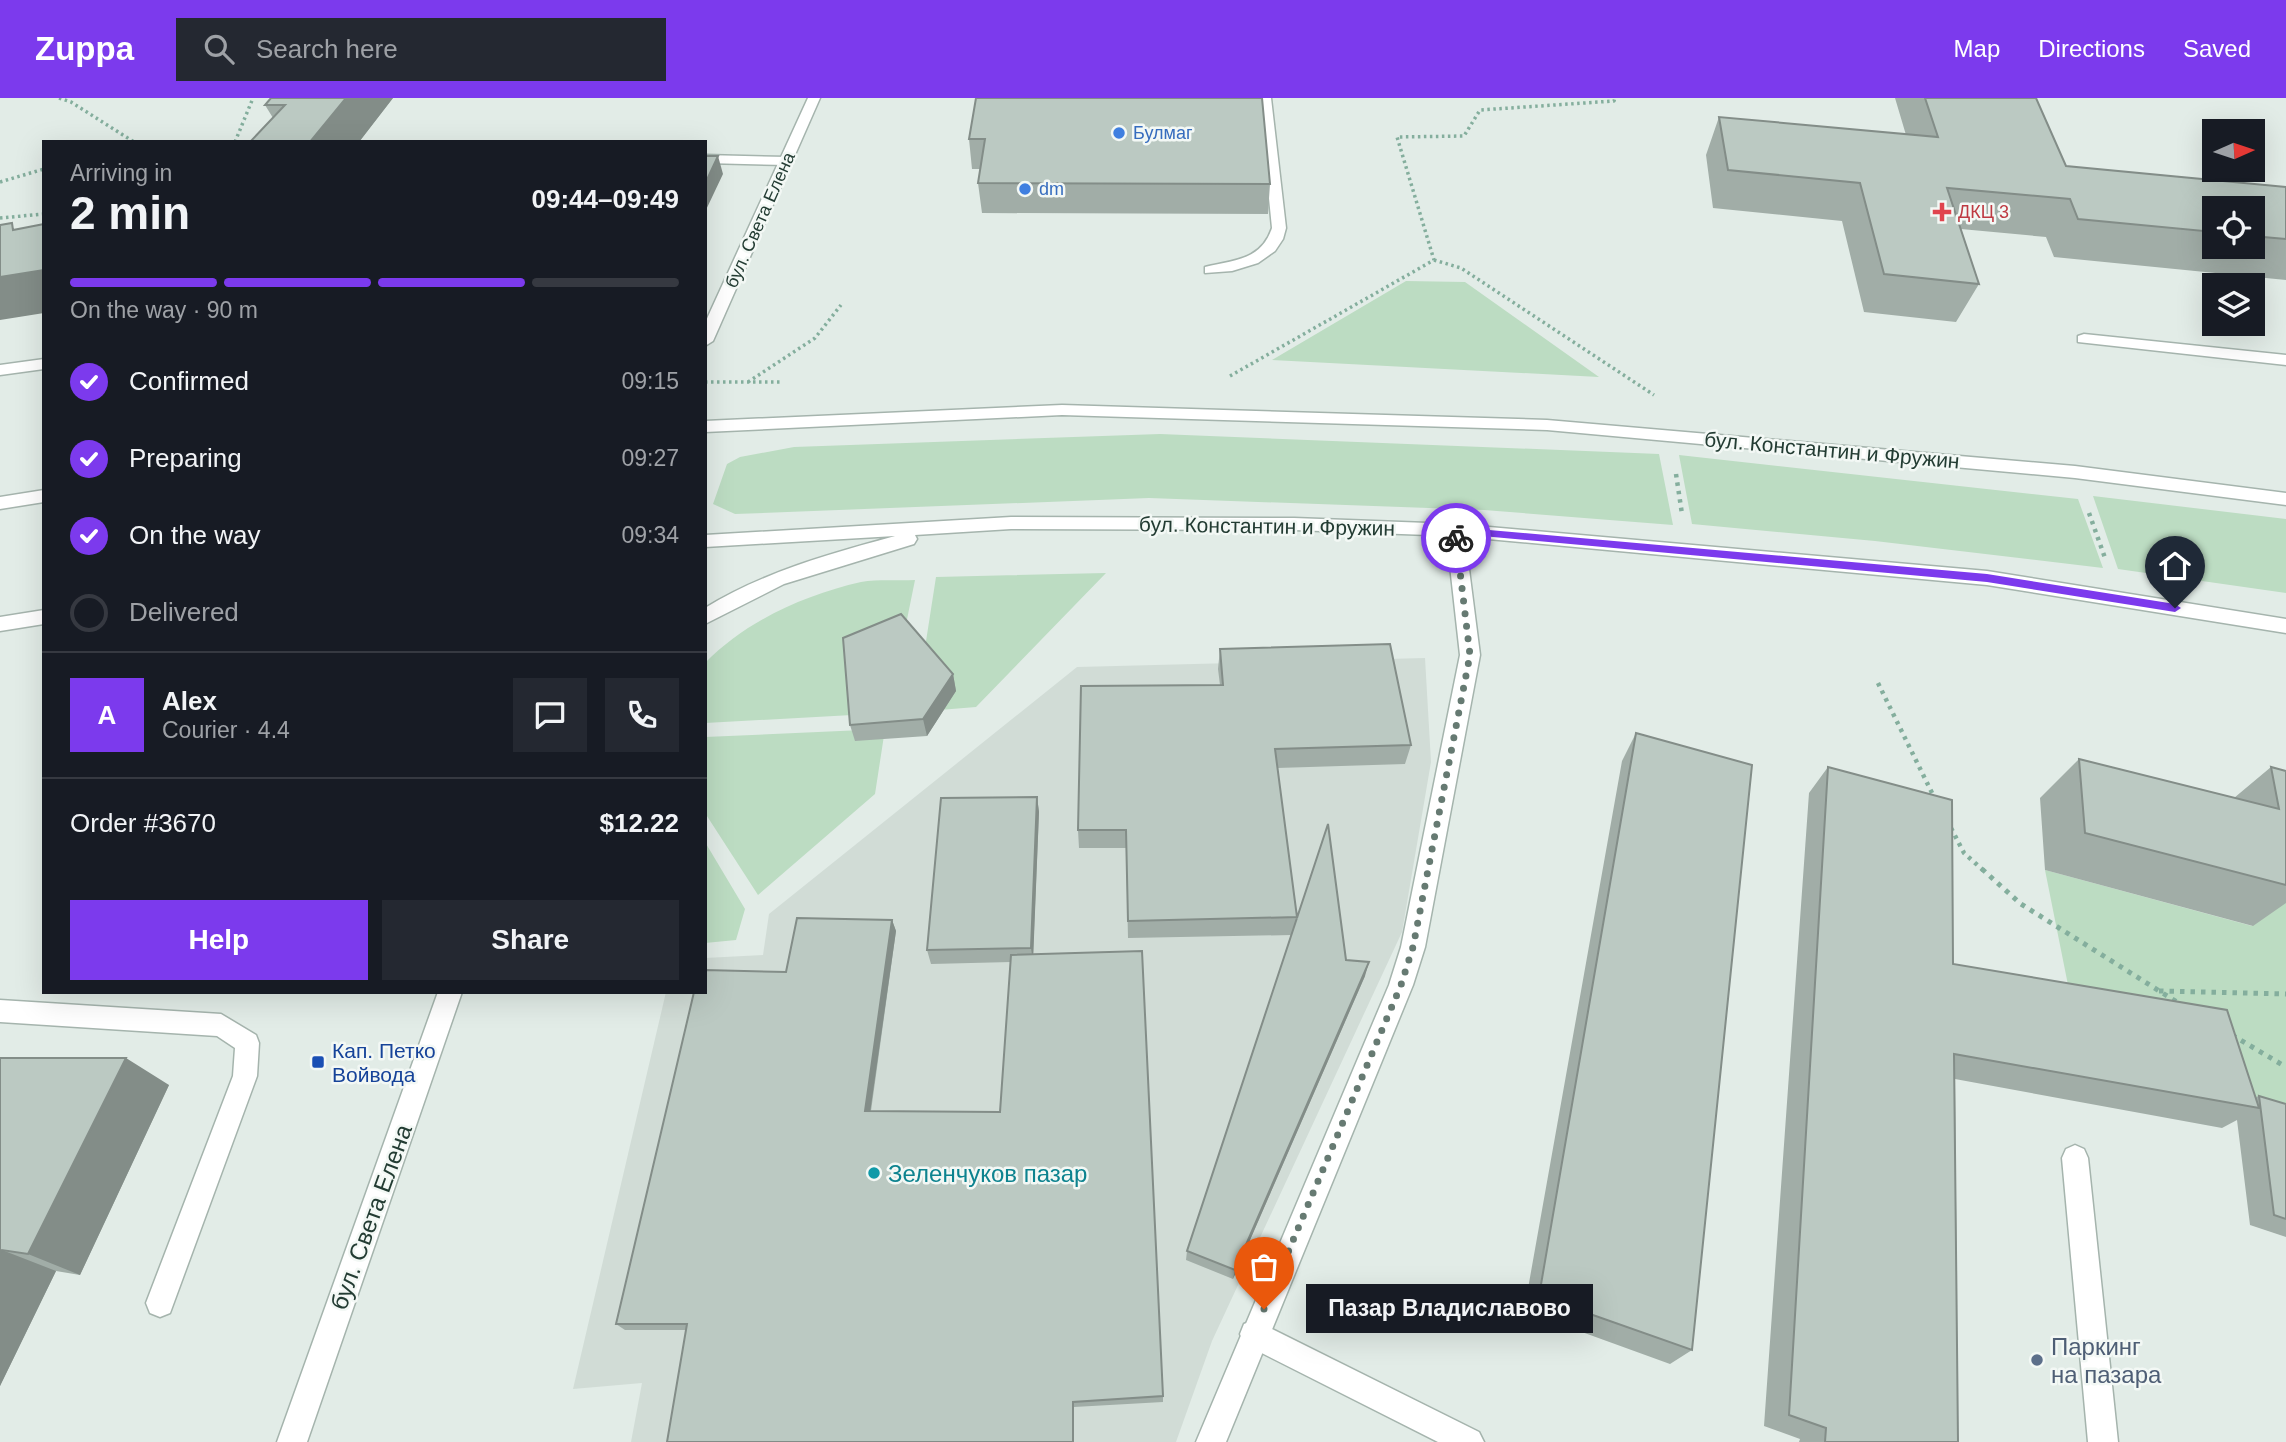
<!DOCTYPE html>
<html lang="en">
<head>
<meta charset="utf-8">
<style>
  :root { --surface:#171b24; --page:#242831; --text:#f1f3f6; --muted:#9ea1a6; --line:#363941; --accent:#7c3aed }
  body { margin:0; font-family:Arial,sans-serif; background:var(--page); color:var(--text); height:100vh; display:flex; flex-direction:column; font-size:26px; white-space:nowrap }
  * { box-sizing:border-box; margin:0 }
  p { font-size:23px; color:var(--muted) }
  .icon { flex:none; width:38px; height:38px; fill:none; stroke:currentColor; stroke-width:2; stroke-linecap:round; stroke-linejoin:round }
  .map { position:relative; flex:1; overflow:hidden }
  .details { position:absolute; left:42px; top:42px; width:665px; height:854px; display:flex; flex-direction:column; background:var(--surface); border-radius:0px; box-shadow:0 7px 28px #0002 }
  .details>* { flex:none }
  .needle { width:46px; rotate:87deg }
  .fabs { position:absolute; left:2202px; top:21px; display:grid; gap:14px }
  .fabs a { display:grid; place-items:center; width:63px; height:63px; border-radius:0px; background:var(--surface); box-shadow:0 7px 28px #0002; font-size:35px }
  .pin { position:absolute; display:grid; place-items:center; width:60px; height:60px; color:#fff; margin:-72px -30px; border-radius:50% 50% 50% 0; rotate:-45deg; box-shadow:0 0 7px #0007 }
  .pin .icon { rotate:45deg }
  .courier { position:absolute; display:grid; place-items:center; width:70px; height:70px; margin:-35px; border:5px solid #7c3aed; border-radius:50%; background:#fff; color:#222; box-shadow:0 2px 9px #0007 }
  .bubble { position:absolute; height:49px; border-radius:0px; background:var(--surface); box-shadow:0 7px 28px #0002; font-size:23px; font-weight:700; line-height:49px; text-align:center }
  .head em { font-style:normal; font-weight:700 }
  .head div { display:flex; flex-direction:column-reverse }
  .head { display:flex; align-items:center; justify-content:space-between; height:119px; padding:0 28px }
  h1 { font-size:46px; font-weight:700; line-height:52px }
  .bar { display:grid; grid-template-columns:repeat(4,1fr); gap:10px 7px; align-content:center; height:84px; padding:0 28px }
  .bar i { height:9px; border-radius:5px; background:var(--line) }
  .bar .active { background:var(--accent) }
  .bar p { grid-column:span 4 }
  .line { display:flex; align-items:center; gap:18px; padding:0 28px; border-top:2px solid var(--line) }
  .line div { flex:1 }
  .round { display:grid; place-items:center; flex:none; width:74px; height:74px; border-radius:0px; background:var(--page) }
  ol { padding:0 28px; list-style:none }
  li { display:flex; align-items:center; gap:21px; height:77px }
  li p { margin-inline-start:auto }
  li .icon { padding:7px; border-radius:50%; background:var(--accent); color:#fff; stroke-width:4 }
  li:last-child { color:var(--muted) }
  li i { width:38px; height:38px; border:4px solid var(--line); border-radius:50% }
  .button { display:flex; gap:14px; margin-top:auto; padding:14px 28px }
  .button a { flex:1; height:80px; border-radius:0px; background:var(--accent); color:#fff; font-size:28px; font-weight:700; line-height:80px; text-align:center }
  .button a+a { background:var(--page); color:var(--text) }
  header { display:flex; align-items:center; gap:42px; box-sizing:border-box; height:98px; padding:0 35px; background:var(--accent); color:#fff }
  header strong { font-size:33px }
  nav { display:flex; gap:38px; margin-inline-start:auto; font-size:24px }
  .search { width:490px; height:63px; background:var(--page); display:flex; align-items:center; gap:18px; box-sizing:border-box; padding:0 24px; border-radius:0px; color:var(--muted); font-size:26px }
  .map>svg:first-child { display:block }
</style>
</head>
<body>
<header>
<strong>Zuppa</strong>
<div class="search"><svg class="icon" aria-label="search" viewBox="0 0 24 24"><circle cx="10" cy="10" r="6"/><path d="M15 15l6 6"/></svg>Search here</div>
<nav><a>Map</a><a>Directions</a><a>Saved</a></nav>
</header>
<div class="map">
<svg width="2286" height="1344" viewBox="0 0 2286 1344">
  <rect width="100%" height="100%" fill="#e2ece7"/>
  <path fill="#d1dcd6" d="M 1425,560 L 1431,664 L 1402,834 L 1212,1243 L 1176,1344 L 631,1344 L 642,1285 L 573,1291 L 666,894 L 705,894 L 705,860 L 763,857 L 769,816 L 1077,569 Z"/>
  <path fill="#bcdcc2" d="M 1406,183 L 1465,184 L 1599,279 L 1272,262 Z
    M 1160,336 L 1659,356 L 1673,427 L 1484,412 L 1149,400 L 735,416 L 713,406 L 727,366 L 740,359 L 794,349 Z
    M 1679,357 L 2078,401 L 2103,470 L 1875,443 L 1692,426 Z
    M 2093,398 L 2286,421 L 2286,495 L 2118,471 Z
    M 1106,475 L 976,609 L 915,614 L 936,479 Z
    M 915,482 L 888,615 L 705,625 L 705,565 C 746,523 804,497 861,484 C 878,481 898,483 915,482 Z
    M 885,631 L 875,696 L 758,797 L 705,715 L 705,639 Z
    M 705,744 L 745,811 L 736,842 L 705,845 Z
    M 2045,772 L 2252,828 L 2286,794 L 2286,1077 L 2270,1022 L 2068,887 Z"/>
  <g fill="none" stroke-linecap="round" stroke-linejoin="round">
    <defs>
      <path id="service" d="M 1259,0 L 1271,0 L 1286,130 L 1283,141 L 1275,153 L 1258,165 L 1232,173 L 1205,175 L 1205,169 C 1233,162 1261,163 1272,130 Z
        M 705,57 L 787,59 L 794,63 L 787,67 L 705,65 Z
        M 2084,236 L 2286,257 L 2286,267 L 2078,244 L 2078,238 Z
        M 44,261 L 44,271 L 0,277 L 0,267 Z
        M 0,902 L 221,916 L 256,937 L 259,945 L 257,978 L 170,1215 L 160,1219 L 150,1215 L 146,1205 L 233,978 L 235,950 L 217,938 L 0,924 Z
        M 2075,1047 L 2084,1051 L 2088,1060 L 2118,1344 L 2088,1344 L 2062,1060 L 2066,1051 Z
        M 1254,1222 L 1479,1334 L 1484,1344 L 1438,1344 L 1244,1246 L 1240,1236 L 1244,1226 Z"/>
      <path id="minor" d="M 808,0 L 820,0 L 713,243 L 705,248 L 705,225 Z
        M 1455,426 L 1464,432 L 1480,557 L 1425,849 L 1413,887 L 1226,1344 L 1196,1344 L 1389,887 L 1401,849 L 1460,557 L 1446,432 Z"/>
      <path id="tertiary" d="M 1062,307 L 1547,322 L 2075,368 L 2286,395 L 2286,407 L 2075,380 L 1547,332 L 1062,317 L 705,334 L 705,323 Z
        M 44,392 L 44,404 L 0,411 L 0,399 Z
        M 1011,419 L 1294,420 L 1455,426 L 1987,473 L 2286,521 L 2286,535 L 1987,487 L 1455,438 L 1294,432 L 1011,431 L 915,437 L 917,441 L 914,446 L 784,486 L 705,526 L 705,510 C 764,474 829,456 895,438 L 705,449 L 705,437 Z
        M 44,512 L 44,526 L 0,533 L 0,519 Z
        M 438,894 L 462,894 L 307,1344 L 277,1344 Z"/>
    </defs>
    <use href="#service" stroke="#a5b4ad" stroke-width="3"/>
    <use href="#minor" stroke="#a5b4ad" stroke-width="3"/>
    <use href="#tertiary" stroke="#a5b4ad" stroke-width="3"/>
    <path stroke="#84ae9d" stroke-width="3.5" stroke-dasharray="2.5 3.5" stroke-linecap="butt" d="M 59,0 L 71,4 L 134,44
      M 235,44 L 253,0
      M 0,84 L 44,71
      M 0,120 L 44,116
      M 1434,162 L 1461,170 L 1654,297
      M 1230,278 L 1434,162 L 1397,39 L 1464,38 L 1480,12 L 1614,3 L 1615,0
      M 705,284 L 780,284
      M 748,284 L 815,240 L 841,207"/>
    <path stroke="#84ae9d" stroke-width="4.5" stroke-dasharray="3.5 5" stroke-linecap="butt" d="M 1676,376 L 1682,416
      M 2089,415 L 2105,460
      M 1878,585 L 1935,701
      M 1951,730 L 1964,755 L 1984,773"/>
    <path stroke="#84ae9d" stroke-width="5" stroke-dasharray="4.5 6" stroke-linecap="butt" d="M 1982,771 L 2021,806 L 2180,906
      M 2159,893 L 2286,896
      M 2232,937 L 2286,969"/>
    <use href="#service" fill="#fff" fill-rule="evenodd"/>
    <use href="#minor" fill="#fff" fill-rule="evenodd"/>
    <use href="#tertiary" fill="#fff" fill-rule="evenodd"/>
  </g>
  <path fill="#a1ada7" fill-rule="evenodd" d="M 271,0 L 393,0 L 359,44 L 250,44 L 273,20 L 265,7 Z
    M 976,0 L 1270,86 L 1268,116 L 982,115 L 978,85 L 981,71 L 972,71 L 969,41 Z
    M 1895,0 L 2036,0 L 2066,68 L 2286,89 L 2286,182 L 2054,159 L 2046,139 L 1961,131 L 1979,186 L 1956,224 L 1864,214 L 1842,123 L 1713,110 L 1706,57 L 1719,19 L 1906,37 ZM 2214,110 L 2252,110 L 2252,149 L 2214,149 Z
    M 1220,551 L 1411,647 L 1405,666 L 1277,670 L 1297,819 L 1365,878 L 1233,1181 L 1186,1162 L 1187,1153 L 1291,837 L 1128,840 L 1126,750 L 1079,750 L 1078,732 L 1220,587 L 1218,571 Z
    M 953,576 L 956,593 L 927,638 L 855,643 L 850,627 Z
    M 1636,635 L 1692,1252 L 1670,1266 L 1524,1213 L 1622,663 Z
    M 2079,661 L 2234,700 L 2271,669 L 2286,673 L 2286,805 L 2253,828 L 2045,772 L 2040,700 Z
    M 1828,669 L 1953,866 L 2256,999 L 2259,998 L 2286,1006 L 2286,1139 L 2250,1127 L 2237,1022 L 2222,1030 L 1955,981 L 1958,1344 L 1799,1344 L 1800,1341 L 1764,1328 L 1809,695 Z
    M 1037,699 L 1039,714 L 1033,857 L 1163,1298 L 1163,1304 L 1074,1309 L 686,1232 L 625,1232 L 616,1226 L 786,874 L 892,822 L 896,833 L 871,1013 L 1000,1014 L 1011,864 L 931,866 L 927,852 Z
    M 0,960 L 169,987 L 80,1177 L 56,1173 L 0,1288 Z"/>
  <path fill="#838d88" d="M 346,0 L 393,0 L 359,44 L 310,44 Z
    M 718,58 L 723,76 L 705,114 L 705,86 Z
    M 44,172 L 44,215 L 0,222 L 0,179 Z
    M 953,576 L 956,593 L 927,638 L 923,621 Z
    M 1037,699 L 1039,714 L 1033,864 L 1031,850 Z
    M 892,822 L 896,833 L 869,1022 L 865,1013 Z
    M 1369,864 L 1365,878 L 1233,1181 L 1235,1172 Z
    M 126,960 L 169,987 L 80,1177 L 28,1156 Z
    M 2,1152 L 56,1173 L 0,1288 L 0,1157 Z
    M 1073,1304 L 1074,1309 L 1074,1344 L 1073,1344 Z"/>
  <path fill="#bbc9c2" stroke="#838d88" stroke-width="2" d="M 271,0 L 346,0 L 310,44 L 250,44 L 285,7 L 265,7 Z
    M 976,0 L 1262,0 L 1270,86 L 978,85 L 985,41 L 969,41 Z
    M 1925,0 L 2036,0 L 2066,68 L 2286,89 L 2286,141 L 2252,138 L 2252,110 L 2214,110 L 2214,134 L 2078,121 L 2070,101 L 1947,90 L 1979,186 L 1884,176 L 1860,85 L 1728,72 L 1719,19 L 1938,39 Z
    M 705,58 L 718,58 L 705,86 Z
    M 12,125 L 13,132 L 44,126 L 44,172 L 0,179 L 0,127 Z
    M 901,516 L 953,576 L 923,621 L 850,627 L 843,540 Z
    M 1390,546 L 1411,647 L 1275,651 L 1297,819 L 1128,823 L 1126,732 L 1078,732 L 1081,588 L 1223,587 L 1220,551 Z
    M 1636,635 L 1752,667 L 1692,1252 L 1539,1198 Z
    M 2079,661 L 2279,711 L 2271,669 L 2286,673 L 2286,787 L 2085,735 Z
    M 1828,669 L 1952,702 L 1953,866 L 2227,912 L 2259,1010 L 1954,956 L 1958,1344 L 1825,1344 L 1826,1330 L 1789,1317 Z
    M 1037,699 L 1031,850 L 927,852 L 941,700 Z
    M 1328,726 L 1346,862 L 1369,864 L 1235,1172 L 1187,1153 Z
    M 797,820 L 892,822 L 865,1013 L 1000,1014 L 1011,857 L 1142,853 L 1163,1298 L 1073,1304 L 1073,1344 L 667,1344 L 687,1226 L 616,1226 L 694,894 L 705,894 L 705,872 L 786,874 Z
    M 0,960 L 126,960 L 28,1156 L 2,1152 L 0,1157 Z
    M 2259,998 L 2286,1006 L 2286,1121 L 2274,1117 Z"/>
  <path fill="#7c3aed" d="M 1455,429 L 1987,476 L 2175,506 L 2181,510 L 2175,514 L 1987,484 L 1460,436 L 1461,440 L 1456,444 L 1451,440 L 1450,432 Z"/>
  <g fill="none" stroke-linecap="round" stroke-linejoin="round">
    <path stroke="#667a72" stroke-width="7" stroke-dasharray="0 12.6" d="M 1264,1211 L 1401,887 L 1413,849 L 1470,557 L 1456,440"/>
  </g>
  <g fill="#3f7fe0" stroke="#f3f8f5" stroke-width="2.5">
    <circle cx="1119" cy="35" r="7"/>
    <circle cx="1025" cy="91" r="7"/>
  </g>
  <path fill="#e0444e" stroke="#f3f8f5" stroke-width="2.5" d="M1938.5 103.5h7v7h7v7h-7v7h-7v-7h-7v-7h7z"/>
  <rect fill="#1a4fb4" stroke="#f3f8f5" stroke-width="2.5" x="311" y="957" width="14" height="14" rx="3.5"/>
  <circle fill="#0f9aa8" stroke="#f3f8f5" stroke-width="2.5" cx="874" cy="1075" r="7"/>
  <circle fill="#5c6f8a" stroke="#f3f8f5" stroke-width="2.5" cx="2037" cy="1262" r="7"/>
  <g text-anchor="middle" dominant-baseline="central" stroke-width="5" stroke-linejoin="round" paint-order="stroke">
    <g font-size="18" fill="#366cbe" stroke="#f3f8f5" text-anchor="start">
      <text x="1133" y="35">Булмаг</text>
      <text x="1039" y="91">dm</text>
    </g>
    <g font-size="18" fill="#be3a42" stroke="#f3f8f5" text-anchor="start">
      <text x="1958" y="114">ДКЦ 3</text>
    </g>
    <g font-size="18" fill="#233c33" stroke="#f3f8f5">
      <text transform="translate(760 122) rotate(-66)">бул. Света Елена</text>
    </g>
    <g font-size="21" fill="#233c33" stroke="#f3f8f5">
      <text transform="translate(1832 352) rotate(5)">бул. Константин и Фружин</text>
      <text transform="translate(1267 428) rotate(1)">бул. Константин и Фружин</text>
    </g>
    <g font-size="21" fill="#164399" stroke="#f3f8f5" text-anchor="start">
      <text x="332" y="952">Кап. Петко<tspan x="332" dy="24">Войвода</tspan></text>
    </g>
    <g font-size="24" fill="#0d838f" stroke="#f3f8f5" text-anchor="start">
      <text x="888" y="1075">Зеленчуков пазар</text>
    </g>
    <g font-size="24" fill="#233c33" stroke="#f3f8f5">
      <text transform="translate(371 1119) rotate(-70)">бул. Света Елена</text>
    </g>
    <g font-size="24" fill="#4e5e75" stroke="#f3f8f5" text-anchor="start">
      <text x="2051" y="1248">Паркинг<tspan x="2051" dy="28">на пазара</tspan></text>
    </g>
  </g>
</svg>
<div class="fabs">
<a><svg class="needle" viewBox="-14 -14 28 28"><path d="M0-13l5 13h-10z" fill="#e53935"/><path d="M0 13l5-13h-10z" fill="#9ea1a6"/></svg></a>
<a><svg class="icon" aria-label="locate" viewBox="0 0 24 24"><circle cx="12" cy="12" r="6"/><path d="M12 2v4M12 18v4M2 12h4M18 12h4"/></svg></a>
<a><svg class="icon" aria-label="layers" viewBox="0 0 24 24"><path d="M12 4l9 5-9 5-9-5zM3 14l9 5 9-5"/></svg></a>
</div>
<div class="pin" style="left:1264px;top:1211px;background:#ea580c"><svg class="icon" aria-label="bag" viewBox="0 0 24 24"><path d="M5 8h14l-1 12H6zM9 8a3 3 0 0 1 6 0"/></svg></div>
<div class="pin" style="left:2175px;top:510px;background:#1f2937"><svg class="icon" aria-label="home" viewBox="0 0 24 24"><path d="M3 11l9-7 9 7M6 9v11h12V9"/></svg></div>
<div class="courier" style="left:1456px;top:440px"><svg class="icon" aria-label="bike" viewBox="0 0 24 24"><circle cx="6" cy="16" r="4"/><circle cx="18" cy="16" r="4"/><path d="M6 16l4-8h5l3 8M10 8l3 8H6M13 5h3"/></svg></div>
<div class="bubble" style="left:1306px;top:1186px;width:287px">Пазар Владиславово</div>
<section class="details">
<div class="head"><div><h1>2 min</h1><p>Arriving in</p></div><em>09:44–09:49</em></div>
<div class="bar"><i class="active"></i><i class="active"></i><i class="active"></i><i></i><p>On the way · 90 m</p></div>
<ol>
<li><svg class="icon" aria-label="check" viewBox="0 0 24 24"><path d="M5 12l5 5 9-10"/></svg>Confirmed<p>09:15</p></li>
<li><svg class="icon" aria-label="check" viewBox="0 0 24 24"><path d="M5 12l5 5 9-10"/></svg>Preparing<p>09:27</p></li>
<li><svg class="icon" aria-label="check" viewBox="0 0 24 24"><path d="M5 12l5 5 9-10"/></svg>On the way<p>09:34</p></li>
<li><i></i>Delivered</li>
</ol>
<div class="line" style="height:126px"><b class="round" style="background:var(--accent);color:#fff">A</b><div><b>Alex</b><p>Courier · 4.4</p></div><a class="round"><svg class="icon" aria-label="chat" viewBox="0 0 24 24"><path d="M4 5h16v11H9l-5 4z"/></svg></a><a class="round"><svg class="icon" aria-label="phone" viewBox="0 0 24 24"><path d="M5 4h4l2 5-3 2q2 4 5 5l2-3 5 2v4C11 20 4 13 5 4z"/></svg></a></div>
<div class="line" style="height:91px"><div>Order #3670</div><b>$12.22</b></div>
<div class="button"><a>Help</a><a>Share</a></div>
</section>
</div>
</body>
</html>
